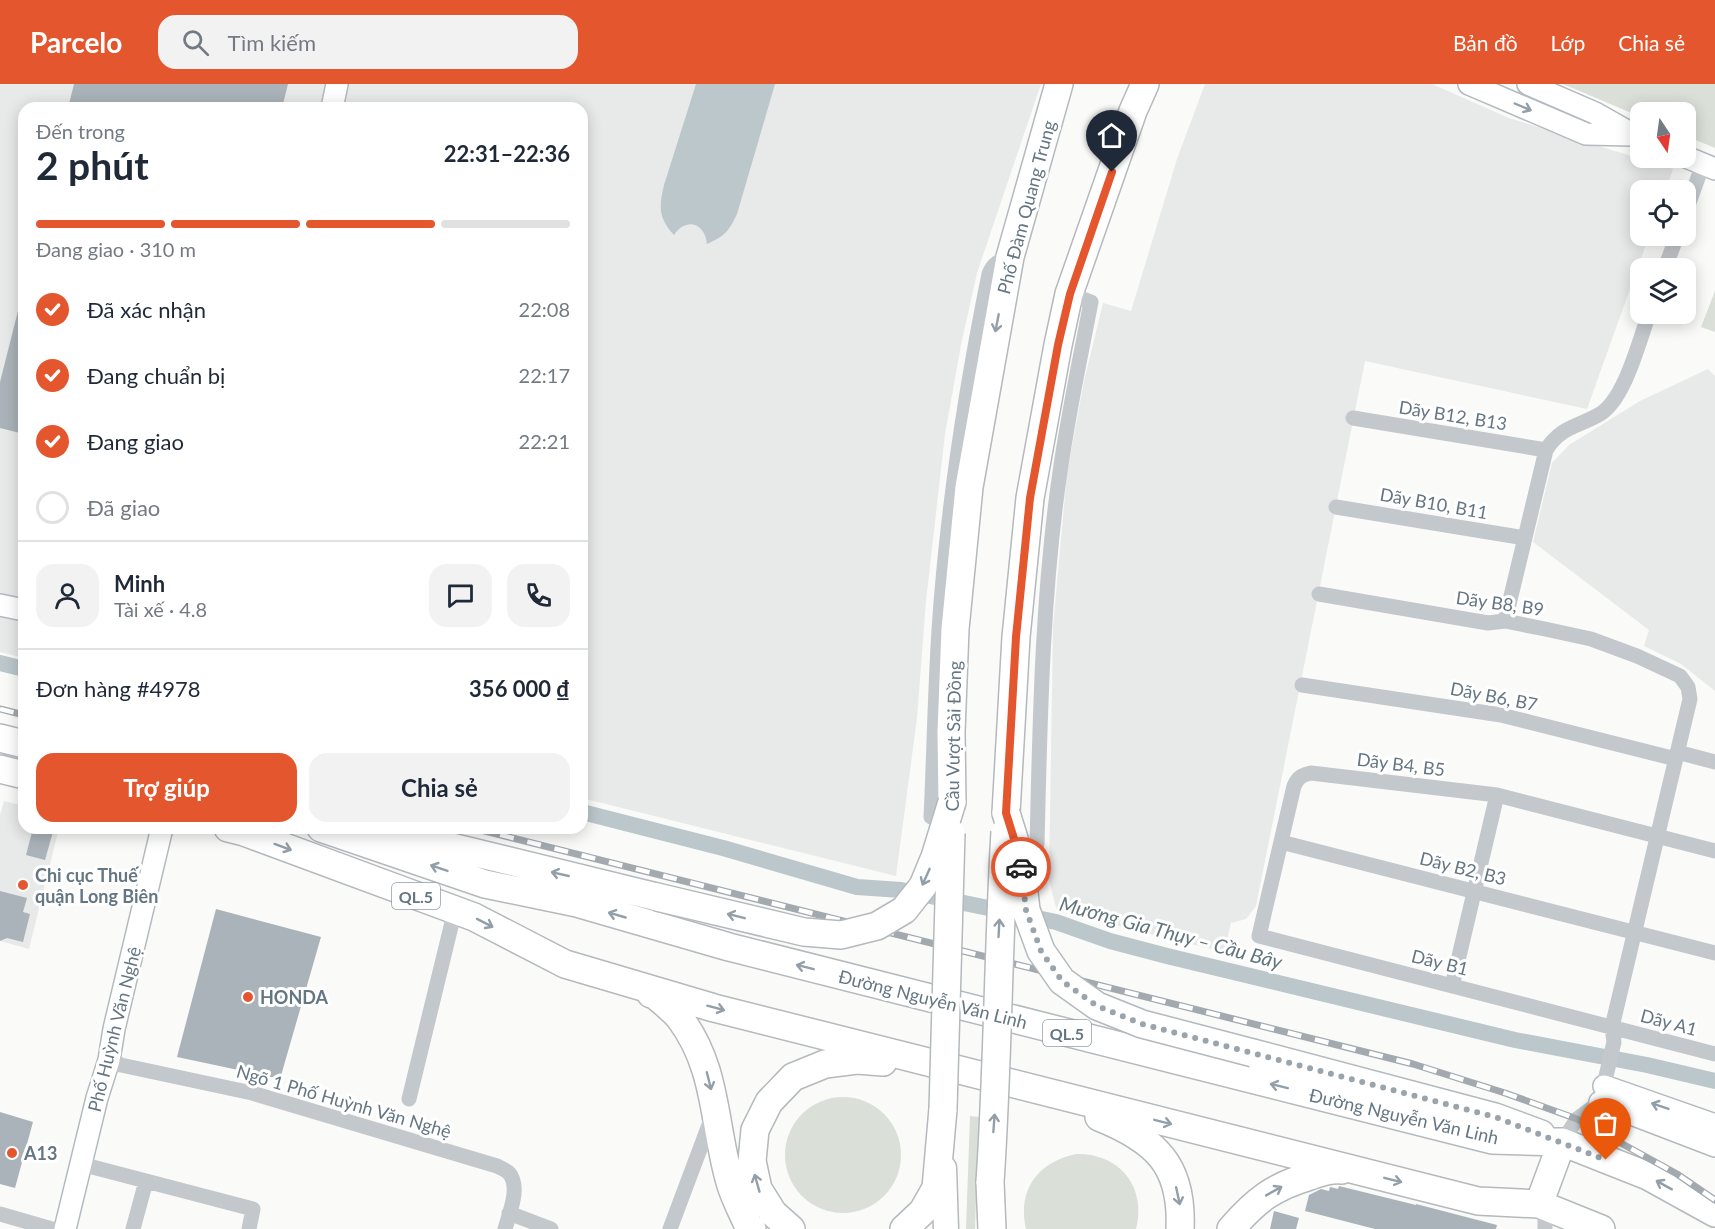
<!DOCTYPE html>
<html lang="vi">
<head>
<meta charset="utf-8">
<style>
  :root { --surface:#fff; --page:#f2f2f3; --text:#1f2937; --muted:#747a83; --line:#e0e1e3; --accent:#e4572e }
  body { margin:0; font-family:Lato,sans-serif; background:var(--page); color:var(--text); height:100vh; display:flex; flex-direction:column; font-size:22px; white-space:nowrap }
  * { box-sizing:border-box; margin:0 }
  p { font-size:20px; color:var(--muted) }
  .icon { flex:none; width:33px; height:33px; fill:none; stroke:currentColor; stroke-width:2; stroke-linecap:round; stroke-linejoin:round }
  .map { position:relative; flex:1; overflow:hidden }
  .panel { position:absolute; left:18px; top:18px; width:570px; height:732px; display:flex; flex-direction:column; background:var(--surface); border-radius:18px; box-shadow:0 3px 15px #0003 }
  .panel>* { flex:none }
  .needle { width:39px; rotate:167deg }
  .controls { position:absolute; left:1630px; top:18px; display:grid; gap:12px }
  .controls a { display:grid; place-items:center; width:66px; height:66px; border-radius:12px; background:var(--surface); box-shadow:0 3px 15px #0003; font-size:30px }
  .pin { position:absolute; display:grid; place-items:center; width:51px; height:51px; color:#fff; margin:-62px -26px; border-radius:50% 50% 50% 0; rotate:-45deg; box-shadow:0 0 6px #0007 }
  .pin .icon { rotate:45deg }
  .courier { position:absolute; display:grid; place-items:center; width:60px; height:60px; margin:-30px; border:4px solid #e4572e; border-radius:50%; background:#fff; color:#222; box-shadow:0 2px 8px #0007 }
  .head em { font-style:normal; font-weight:700 }
  .head div { display:flex; flex-direction:column-reverse }
  .head { display:flex; align-items:center; justify-content:space-between; height:102px; padding:0 18px }
  h1 { font-size:39px; font-weight:700; line-height:45px }
  .bar { display:grid; grid-template-columns:repeat(4,1fr); gap:9px 6px; align-content:center; height:72px; padding:0 18px }
  .bar i { height:8px; border-radius:4px; background:var(--line) }
  .bar .on { background:var(--accent) }
  .bar p { grid-column:span 4 }
  .line { display:flex; align-items:center; gap:15px; padding:0 18px; border-top:2px solid var(--line) }
  .line div { flex:1 }
  .round { display:grid; place-items:center; flex:none; width:63px; height:63px; border-radius:18px; background:var(--page) }
  ol { padding:0 18px; list-style:none }
  li { display:flex; align-items:center; gap:18px; height:66px }
  li p { margin-inline-start:auto }
  li .icon { padding:6px; border-radius:50%; background:var(--accent); color:#fff; stroke-width:4 }
  li:last-child { color:var(--muted) }
  li i { width:33px; height:33px; border:3px solid var(--line); border-radius:50% }
  .cta { display:flex; gap:12px; margin-top:auto; padding:12px 18px }
  .cta a { flex:1; height:69px; border-radius:18px; background:var(--accent); color:#fff; font-size:24px; font-weight:700; line-height:69px; text-align:center }
  .cta a+a { background:var(--page); color:var(--text) }
  header { display:flex; align-items:center; gap:36px; box-sizing:border-box; height:84px; padding:0 30px; background:var(--accent); color:#fff }
  header strong { font-size:28px }
  nav { display:flex; gap:33px; margin-inline-start:auto; font-size:21px }
  .search { width:420px; height:54px; background:var(--page); display:flex; align-items:center; gap:15px; box-sizing:border-box; padding:0 21px; border-radius:18px; color:var(--muted); font-size:22px }
  .map>svg:first-child { display:block }
</style>
</head>
<body>
<header>
<strong>Parcelo</strong>
<div class="search"><svg class="icon" aria-label="search" viewBox="0 0 24 24"><circle cx="10" cy="10" r="6"/><path d="M15 15l6 6"/></svg>Tìm kiếm</div>
<nav><a>Bản đồ</a><a>Lớp</a><a>Chia sẻ</a></nav>
</header>
<div class="map">
<svg width="1715" height="1145" viewBox="0 0 1715 1145">
  <rect width="100%" height="100%" fill="#fafaf8"/>
  <path fill="#e8e9e9" d="M 0,0 L 1041,0 L 977,189 L 961,261 L 945,350 L 926,517 L 917,634 L 896,792 L 582,714 L 582,24 L 24,24 L 24,574 L 0,568 Z
    M 1205,0 L 1432,0 L 1509,34 L 1673,85 L 1666,106 L 1641,106 L 1641,152 L 1649,152 L 1587,325 L 1365,277 L 1256,822 L 1246,835 L 1231,839 L 1224,868 L 1057,827 L 1049,796 L 1053,543 L 1067,389 L 1084,297 L 1103,219 L 1131,227 L 1177,75 Z
    M 1708,285 L 1715,292 L 1715,607 L 1681,580 L 1644,562 L 1649,546 L 1533,458 L 1552,379 L 1569,361 L 1640,317 Z
    M 4,717 L 24,722 L 24,744 L 59,744 L 29,865 L 0,857 L 0,731 Z"/>
  <path fill="#dadfd7" d="M 1563,0 L 1715,0 L 1715,64 L 1686,52 L 1686,28 L 1641,28 L 1641,33 Z
    M 1715,207 L 1715,248 L 1701,243 Z
    M785 1071a58 58 0 1 1 116 0a58 58 0 1 1-116 0Z
    M 970,1032 L 979,1033 L 975,1145 L 966,1145 Z
    M 1076,1070 C 1119,1069 1147,1102 1136,1145 L 1026,1145 C 1017,1106 1038,1078 1076,1070 Z"/>
  <path fill="#bbc7cb" d="M 696,0 L 775,0 L 737,130 C 729,147 725,152 707,160 C 705,139 686,133 674,151 C 658,134 659,122 664,101 Z"/>
  <g fill="none" stroke-linecap="round" stroke-linejoin="round">
    <path stroke="#bbc7cb" stroke-width="16" d="M 0,579 L 24,585
      M 582,728 L 723,764 L 857,803 L 901,806 L 1056,838 L 1110,857 L 1167,872 L 1515,956 L 1647,981 L 1715,997"/>
  </g>
  <path fill="#aab3b9" d="M 74,0 L 288,0 L 282,24 L 68,24 Z
    M 20,219 L 24,220 L 24,350 L 0,344 L 0,298 Z
    M 33,744 L 54,744 L 45,776 L 26,771 Z
    M 0,807 L 27,814 L 23,828 L 30,830 L 23,858 L 7,854 L 0,857 Z
    M 216,825 L 321,853 L 280,995 L 177,973 Z
    M 0,1028 L 33,1038 L 15,1104 L 0,1100 Z
    M 1339,1102 L 1416,1121 L 1416,1120 L 1497,1141 L 1496,1145 L 1375,1145 L 1305,1127 L 1309,1111 L 1321,1105 L 1329,1107 L 1330,1103 L 1338,1105 Z
    M 1274,1127 L 1299,1134 L 1296,1145 L 1270,1145 Z"/>
  <g fill="none" stroke-linecap="round" stroke-linejoin="round">
    <defs>
      <path id="secondary" d="M 1469,0 L 1586,50 L 1634,51
        M 1528,0 L 1595,29 L 1632,50
        M 332,24 L 337,0
        M 1686,73 L 1715,85
        M 0,521 L 24,526
        M 1604,1002 L 1715,1041
        M 1600,1018 L 1715,1062
        M 65,1145 L 97,1014 L 109,976 L 114,945 L 162,744"/>
      <path id="primary" d="M 944,1084 L 946,1145"/>
      <path id="highway" d="M 0,654 L 24,660
        M 0,685 L 24,691
        M 952,718 L 951,648 L 955,545 L 969,403 L 1010,173 L 1059,0
        M 1006,729 L 1016,553 L 1030,414 L 1058,261 L 1069,210 L 1133,27 L 1145,0
        M 228,744 L 244,748 L 474,833 L 565,880 L 714,924 L 1478,1117 L 1539,1120 L 1601,1145
        M 321,744 L 485,800 L 577,819 L 729,863 L 1492,1056 L 1562,1058 L 1648,1092 L 1715,1129
        M 374,744 L 657,813
        M 651,910 L 655,911 C 663,918 672,925 679,933 C 718,984 713,1040 730,1098 C 734,1113 742,1127 748,1141 L 752,1145
        M 1253,969 L 1495,1033 L 1541,1050
        M 1099,1033 C 1156,1056 1183,1081 1180,1145
        M 990,1098 L 992,1145
        M 1539,1120 L 1562,1058
        M 791,1145 L 773,1129 L 758,1105 L 752,1077 L 755,1046 L 769,1018 L 793,993 L 825,980 L 857,976 L 883,978
        M 904,1145 L 923,1127 L 936,1104 L 943,1025
        M 1231,1145 C 1256,1116 1273,1103 1310,1092 C 1321,1088 1331,1085 1342,1086"/>
    </defs>
    <use href="#secondary" stroke="#b3babf" stroke-width="24"/>
    <use href="#primary" stroke="#b5babe" stroke-width="27"/>
    <use href="#highway" stroke="#b4b9bd" stroke-width="30"/>
    <path stroke="#c3c8cc" stroke-width="15" d="M 1686,127 L 1703,80
      M 1665,184 L 1677,152
      M 1353,334 L 1546,366
      M 1336,423 L 1525,454
      M 1319,510 L 1488,539 L 1505,537 L 1545,545 L 1591,555 L 1637,572 L 1680,592 L 1688,603 L 1690,615 L 1612,943 L 1614,958 L 1600,1018 L 1577,1035 L 1562,1058
      M 1505,537 L 1546,366 C 1561,342 1578,343 1600,330 C 1625,315 1639,257 1649,230
      M 1302,601 L 1501,631 L 1676,675
      M 1677,668 L 1715,678
      M 931,733 C 934,671 935,608 939,546 C 947,426 965,308 989,190 C 993,179 999,177 1010,173
      M 1281,758 L 1715,869
      M 1037,760 C 1040,636 1042,511 1060,388 C 1068,331 1080,275 1091,218 L 1069,210
      M 1715,767 L 1497,711 L 1311,689 C 1302,691 1298,693 1294,702 L 1259,852 L 1715,970
      M 1452,902 L 1497,711
      M 109,976 L 121,981 L 252,1009 L 497,1082 C 501,1084 506,1086 509,1089 C 521,1103 509,1130 505,1145
      M 409,1015 L 455,826
      M 81,1080 L 253,1125 L 249,1145
      M 1539,1120 L 1545,1126 L 1545,1145
      M 509,1129 L 551,1145
      M 0,1130 L 52,1145
      M 133,1145 L 146,1097
      M 670,1145 L 712,1033"/>
    <use href="#secondary" stroke="#fff" stroke-width="21"/>
    <use href="#primary" stroke="#fff" stroke-width="24"/>
    <use href="#highway" stroke="#fff" stroke-width="27"/>
    <defs>
      <path id="rail" d="M 0,625 L 24,631
        M 473,744 L 1413,980 L 1505,1009 L 1577,1035 L 1677,1090 L 1715,1116"/>
    </defs>
    <use href="#rail" stroke="#a2aab0" stroke-width="7"/>
    <use href="#rail" stroke="#fff" stroke-width="4.5" stroke-dasharray="14" stroke-linecap="butt"/>
    <defs>
      <path id="highway-bridge" d="M 1006,729 L 1020,774 L 1026,826 L 1041,867 L 1062,897 L 1097,922 L 1142,940 L 1253,969
        M 657,813 L 804,848 L 841,851 L 877,842 L 904,826 L 923,802 L 935,773 L 952,718
        M 943,1025 L 951,749
        M 990,1098 C 998,981 998,865 1005,748"/>
    </defs>
    <use href="#highway-bridge" stroke="#b4b9bd" stroke-width="30" stroke-linecap="butt"/>
    <use href="#highway-bridge" stroke="#fff" stroke-width="27"/>
  </g>
  <defs><path id="oneway-shaft" d="M-6 0H5M1.5-3L5.5 0L1.5 3" fill="none" stroke-width="1.6" stroke-linecap="round" stroke-linejoin="round" transform="scale(1.5)"/></defs>
  <g stroke="#939fa8">
    <use href="#oneway-shaft" transform="translate(1523 23) rotate(23)"/>
    <use href="#oneway-shaft" transform="translate(997 239) rotate(101)"/>
    <use href="#oneway-shaft" transform="translate(283 763) rotate(20)"/>
    <use href="#oneway-shaft" transform="translate(439 784) rotate(-161)"/>
    <use href="#oneway-shaft" transform="translate(560 790) rotate(-167)"/>
    <use href="#oneway-shaft" transform="translate(926 793) rotate(114)"/>
    <use href="#oneway-shaft" transform="translate(617 831) rotate(-164)"/>
    <use href="#oneway-shaft" transform="translate(736 832) rotate(-166)"/>
    <use href="#oneway-shaft" transform="translate(485 839) rotate(27)"/>
    <use href="#oneway-shaft" transform="translate(999 844) rotate(-87)"/>
    <use href="#oneway-shaft" transform="translate(805 883) rotate(-166)"/>
    <use href="#oneway-shaft" transform="translate(716 924) rotate(15)"/>
    <use href="#oneway-shaft" transform="translate(709 997) rotate(76)"/>
    <use href="#oneway-shaft" transform="translate(1279 1002) rotate(-166)"/>
    <use href="#oneway-shaft" transform="translate(1660 1022) rotate(-161)"/>
    <use href="#oneway-shaft" transform="translate(1163 1038) rotate(14)"/>
    <use href="#oneway-shaft" transform="translate(994 1039) rotate(-86)"/>
    <use href="#oneway-shaft" transform="translate(1393 1096) rotate(14)"/>
    <use href="#oneway-shaft" transform="translate(757 1099) rotate(-106)"/>
    <use href="#oneway-shaft" transform="translate(1664 1101) rotate(-151)"/>
    <use href="#oneway-shaft" transform="translate(1274 1107) rotate(-29)"/>
    <use href="#oneway-shaft" transform="translate(1178 1112) rotate(78)"/>
  </g>
  <g fill="none" stroke-linecap="round" stroke-linejoin="round">
    <path stroke="#99a4ac" stroke-width="6" stroke-dasharray="0 10.8" d="M 1021,783 L 1026,826 L 1041,867 L 1062,897 L 1097,922 L 1142,940 L 1495,1033 L 1606,1076"/>
    <path stroke="#e4572e" stroke-width="8" d="M 1021,783 L 1020,774 L 1006,729 L 1016,553 L 1030,414 L 1058,261 L 1070,210 L 1112,88"/>
  </g>
  <g fill="#e4572e" stroke="#fff" stroke-width="2">
    <circle cx="23" cy="801" r="6"/>
    <circle cx="248" cy="913" r="6"/>
    <circle cx="12" cy="1069" r="6"/>
  </g>
  <g text-anchor="middle" dominant-baseline="central" stroke-width="6" stroke-linejoin="round" paint-order="stroke">
    <g fill="#fff" stroke="#939fa8" stroke-width="1.5">
      <rect x="392" y="799" width="48" height="26" rx="4.5"/>
      <rect x="1043" y="936" width="48" height="26" rx="4.5"/>
    </g>
    <g font-size="16" font-weight="bold" fill="#657683">
      <text x="416" y="812">QL.5</text>
      <text x="1067" y="949">QL.5</text>
    </g>
    <g font-size="18" fill="#657683" stroke="#fff">
      <text transform="translate(1026 123) rotate(-75)">Phố Đàm Quang Trung</text>
      <text transform="translate(1453 331) rotate(9)">Dãy B12, B13</text>
      <text transform="translate(1434 419) rotate(10)">Dãy B10, B11</text>
      <text transform="translate(1500 519) rotate(8)">Dãy B8, B9</text>
      <text transform="translate(1494 612) rotate(11)">Dãy B6, B7</text>
      <text transform="translate(953 652) rotate(-89)">Cầu Vượt Sài Đồng</text>
      <text transform="translate(1401 680) rotate(7)">Dãy B4, B5</text>
      <text transform="translate(1463 784) rotate(14)">Dãy B2, B3</text>
      <text transform="translate(1440 878) rotate(14)">Dãy B1</text>
      <text transform="translate(933 915) rotate(14)">Đường Nguyễn Văn Linh</text>
      <text transform="translate(1669 938) rotate(15)">Dãy A1</text>
      <text transform="translate(114 945) rotate(-76)">Phố Huỳnh Văn Nghệ</text>
      <text transform="translate(344 1017) rotate(16)">Ngõ 1 Phố Huỳnh Văn Nghệ</text>
      <text transform="translate(1404 1032) rotate(13)">Đường Nguyễn Văn Linh</text>
    </g>
    <g font-size="18" font-weight="bold" fill="#657683" stroke="#fff" text-anchor="start">
      <text x="35" y="791">Chi cục Thuế<tspan x="35" dy="21">quận Long Biên</tspan></text>
      <text x="260" y="913">HONDA</text>
      <text x="24" y="1069">A13</text>
    </g>
    <g font-size="20" font-style="italic" fill="#60757c" stroke="#fff">
      <text transform="translate(1171 848) rotate(15)">Mương Gia Thụy – Cầu Bây</text>
    </g>
  </g>
</svg>
<div class="controls">
<a><svg class="needle" viewBox="-14 -14 28 28"><path d="M0-13l5 13h-10z" fill="#e53935"/><path d="M0 13l5-13h-10z" fill="#747a83"/></svg></a>
<a><svg class="icon" aria-label="locate" viewBox="0 0 24 24"><circle cx="12" cy="12" r="6"/><path d="M12 2v4M12 18v4M2 12h4M18 12h4"/></svg></a>
<a><svg class="icon" aria-label="layers" viewBox="0 0 24 24"><path d="M12 4l9 5-9 5-9-5zM3 14l9 5 9-5"/></svg></a>
</div>
<div class="pin" style="left:1606px;top:1076px;background:#ea580c"><svg class="icon" aria-label="bag" viewBox="0 0 24 24"><path d="M5 8h14l-1 12H6zM9 8a3 3 0 0 1 6 0"/></svg></div>
<div class="pin" style="left:1112px;top:88px;background:#1f2937"><svg class="icon" aria-label="home" viewBox="0 0 24 24"><path d="M3 11l9-7 9 7M6 9v11h12V9"/></svg></div>
<div class="courier" style="left:1021px;top:783px"><svg class="icon" aria-label="car" viewBox="0 0 24 24"><path d="M5 17H2v-5l4-1 3-4h7l3 4 3 1v5h-3M9 17h6M6 11h13"/><circle cx="7" cy="17" r="2"/><circle cx="17" cy="17" r="2"/></svg></div>
<section class="panel">
<div class="head"><div><h1>2 phút</h1><p>Đến trong</p></div><em>22:31–22:36</em></div>
<div class="bar"><i class="on"></i><i class="on"></i><i class="on"></i><i></i><p>Đang giao · 310 m</p></div>
<ol>
<li><svg class="icon" aria-label="check" viewBox="0 0 24 24"><path d="M5 12l5 5 9-10"/></svg>Đã xác nhận<p>22:08</p></li>
<li><svg class="icon" aria-label="check" viewBox="0 0 24 24"><path d="M5 12l5 5 9-10"/></svg>Đang chuẩn bị<p>22:17</p></li>
<li><svg class="icon" aria-label="check" viewBox="0 0 24 24"><path d="M5 12l5 5 9-10"/></svg>Đang giao<p>22:21</p></li>
<li><i></i>Đã giao</li>
</ol>
<div class="line" style="height:108px"><a class="round"><svg class="icon" aria-label="person" viewBox="0 0 24 24"><circle cx="12" cy="8" r="4"/><path d="M4 21q1-7 8-7t8 7"/></svg></a><div><b>Minh</b><p>Tài xế · 4.8</p></div><a class="round"><svg class="icon" aria-label="chat" viewBox="0 0 24 24"><path d="M4 5h16v11H9l-5 4z"/></svg></a><a class="round"><svg class="icon" aria-label="phone" viewBox="0 0 24 24"><path d="M5 4h4l2 5-3 2q2 4 5 5l2-3 5 2v4C11 20 4 13 5 4z"/></svg></a></div>
<div class="line" style="height:78px"><div>Đơn hàng #4978</div><b>356 000 ₫</b></div>
<div class="cta"><a>Trợ giúp</a><a>Chia sẻ</a></div>
</section>
</div>
</body>
</html>
